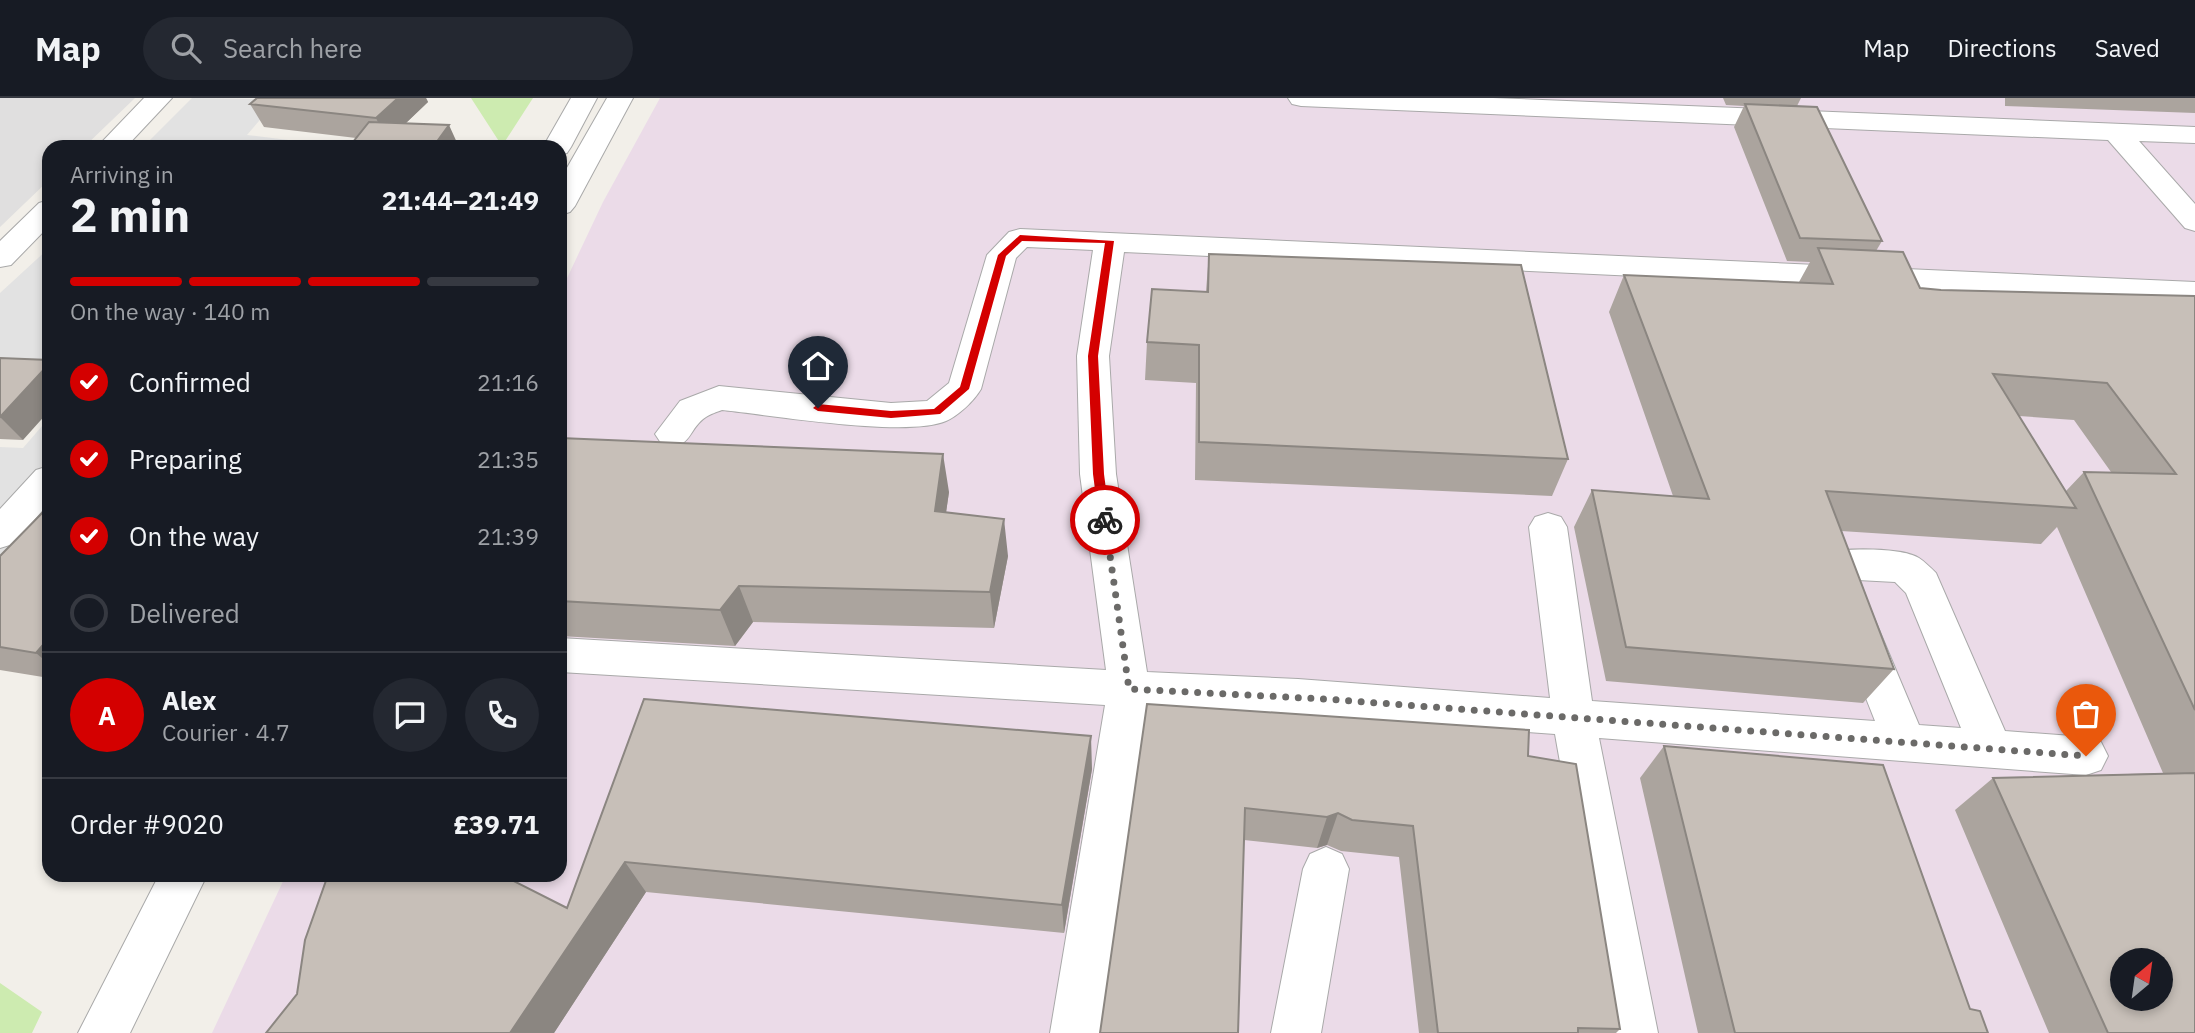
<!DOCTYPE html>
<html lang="en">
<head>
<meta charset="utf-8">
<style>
  :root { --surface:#171b24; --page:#242831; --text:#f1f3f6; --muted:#9ea1a6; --line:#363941; --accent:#d40000 }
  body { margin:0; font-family:"IBM Plex Sans",sans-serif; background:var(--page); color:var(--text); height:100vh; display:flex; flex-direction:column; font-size:26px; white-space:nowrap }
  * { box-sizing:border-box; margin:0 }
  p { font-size:23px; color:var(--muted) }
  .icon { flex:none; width:38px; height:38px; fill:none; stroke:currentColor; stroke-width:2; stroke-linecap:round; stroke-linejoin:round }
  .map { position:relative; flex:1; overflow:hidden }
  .side { position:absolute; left:42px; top:42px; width:525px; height:742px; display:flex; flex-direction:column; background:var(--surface); border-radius:21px; box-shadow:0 4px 10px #0003 }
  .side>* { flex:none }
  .needle { width:46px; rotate:29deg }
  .tools { position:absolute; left:2110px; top:850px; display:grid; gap:14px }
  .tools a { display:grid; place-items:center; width:63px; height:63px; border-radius:50%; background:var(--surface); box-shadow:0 4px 10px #0003; font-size:35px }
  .pin { position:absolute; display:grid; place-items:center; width:60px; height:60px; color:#fff; margin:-72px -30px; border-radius:50% 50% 50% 0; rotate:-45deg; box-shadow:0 0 7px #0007 }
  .pin .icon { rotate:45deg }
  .courier { position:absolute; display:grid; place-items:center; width:70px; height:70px; margin:-35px; border:5px solid #d40000; border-radius:50%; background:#fff; color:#222; box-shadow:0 2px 9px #0007 }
  .overview em { font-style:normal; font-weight:700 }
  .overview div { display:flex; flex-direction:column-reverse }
  .overview { display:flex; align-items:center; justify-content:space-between; height:119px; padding:0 28px }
  h1 { font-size:46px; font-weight:700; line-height:52px }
  .bar { display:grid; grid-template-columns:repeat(4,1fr); gap:10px 7px; align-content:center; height:84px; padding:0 28px }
  .bar i { height:9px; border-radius:5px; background:var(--line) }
  .bar .on { background:var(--accent) }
  .bar p { grid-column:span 4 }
  .line { display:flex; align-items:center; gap:18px; padding:0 28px; border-top:2px solid var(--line) }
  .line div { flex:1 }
  .round { display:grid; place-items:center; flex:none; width:74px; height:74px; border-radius:37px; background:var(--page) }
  ol { padding:0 28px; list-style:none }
  li { display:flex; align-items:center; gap:21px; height:77px }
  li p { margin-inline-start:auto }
  li .icon { padding:7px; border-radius:50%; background:var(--accent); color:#fff; stroke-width:4 }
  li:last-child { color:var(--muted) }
  li i { width:38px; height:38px; border:4px solid var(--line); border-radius:50% }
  header { display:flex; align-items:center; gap:42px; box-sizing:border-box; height:98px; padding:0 35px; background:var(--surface); border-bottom:2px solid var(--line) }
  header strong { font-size:33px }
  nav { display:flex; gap:38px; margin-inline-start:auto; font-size:24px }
  .search { width:490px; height:63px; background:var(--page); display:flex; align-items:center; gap:18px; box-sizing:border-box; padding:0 24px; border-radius:38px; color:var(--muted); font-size:26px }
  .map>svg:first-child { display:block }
</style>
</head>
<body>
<header>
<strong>Map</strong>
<div class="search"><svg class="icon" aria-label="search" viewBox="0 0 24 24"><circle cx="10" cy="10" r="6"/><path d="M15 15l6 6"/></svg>Search here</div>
<nav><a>Map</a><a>Directions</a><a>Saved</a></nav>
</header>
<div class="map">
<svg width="2195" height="935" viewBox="0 0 2195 935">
  <rect width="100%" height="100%" fill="#f2efe9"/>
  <path fill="#e0dfdf" d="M 0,0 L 135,0 L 84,49 L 49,49 L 49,82 L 0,129 Z"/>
  <path fill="#ebdbe8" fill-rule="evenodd" d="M 660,0 L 2195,0 L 2195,935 L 212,935 L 286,777 L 560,777 L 560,195 L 603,104 ZM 2123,863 L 2161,863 L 2161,901 L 2123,901 Z"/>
  <path fill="#cdebb0" d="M 471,0 L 533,0 L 502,48 Z
    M 0,885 L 42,914 L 32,935 L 0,935 Z"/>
  <path fill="#e2e2e2" d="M 192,0 L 278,1 L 247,37 L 345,49 L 151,49 L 150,42 Z
    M 49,150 L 49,276 L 0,273 L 0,195 Z
    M 49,320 L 49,423 L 0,479 L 0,349 L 23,350 Z"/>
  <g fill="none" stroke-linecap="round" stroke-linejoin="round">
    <defs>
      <path id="minor" d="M 144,0 L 172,0 L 126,49 L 97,49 Z
        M 571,0 L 597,0 L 571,49 L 567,55 L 560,57 L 560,49 L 543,49 Z
        M 607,0 L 633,0 L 575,108 L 570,114 L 560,117 L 560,82 Z
        M 1288,0 L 1493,0 L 2195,29 L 2195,45 L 2139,43 L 2195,106 L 2195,133 L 2185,130 L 2108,42 L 1301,8 L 1292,6 Z
        M 49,102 L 49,128 L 11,167 L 0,169 L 0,143 L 39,105 Z
        M 1020,131 L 2195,184 L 2195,204 L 1124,154 L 1109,258 L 1116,376 L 1147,574 L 1298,581 L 1550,600 L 1529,429 L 1535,419 L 1548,415 L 1561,419 L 1567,429 L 1592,603 L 1875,623 L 1818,479 L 1825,455 C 1844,450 1902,449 1919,460 C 1925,464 1931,470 1936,475 L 2005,633 L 2086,639 L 2101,644 L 2108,658 L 2101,672 L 2086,677 L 1599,640 L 1658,935 L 1608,935 L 1555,636 L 1298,617 L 1147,609 L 1100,935 L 1050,935 L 1105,607 L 560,574 L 560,540 L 1106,572 L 1080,376 L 1077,258 L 1093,152 L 1027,149 L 1016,160 L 981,291 C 974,303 958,318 946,323 C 906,340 771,317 722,312 C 717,314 710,316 706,319 C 686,332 693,354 661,345 L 655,336 L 680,303 L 719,288 L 891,305 L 927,303 L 949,285 L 987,157 L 1009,134 ZM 1858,482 L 1895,484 L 1906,495 L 1961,630 L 1919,627 Z
        M 49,368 L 49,405 L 13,446 L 0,450 L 0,411 L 36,372 Z
        M 1326,749 L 1342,756 L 1349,771 L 1321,935 L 1271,935 L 1303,771 L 1310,756 Z
        M 159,777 L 207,777 L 130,935 L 78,935 Z"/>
    </defs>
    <use href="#minor" stroke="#a9a9a9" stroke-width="2"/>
    <use href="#minor" fill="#fff" fill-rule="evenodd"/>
  </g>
  <path fill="#aba49e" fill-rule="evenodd" d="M 257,0 L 426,0 L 428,4 L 406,25 L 356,40 L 264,29 L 250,6 Z
    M 1723,0 L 1801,0 L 1797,8 L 1882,143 L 1876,153 L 1920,190 L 1941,192 L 2195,198 L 2195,935 L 2049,935 L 1955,712 L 1993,680 L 2163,675 L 2057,429 L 2041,446 L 1841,433 L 1894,571 L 1863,605 L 1606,583 L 1574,429 L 1592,392 L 1673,398 L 1609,214 L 1624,177 L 1799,184 L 1810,164 L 1787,163 L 1734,29 L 1744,8 L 1726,7 ZM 2019,318 L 2074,322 L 2111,374 L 2084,374 L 2066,393 Z
    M 2005,0 L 2195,0 L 2195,15 L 2005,8 Z
    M 1209,156 L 1568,361 L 1552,398 L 1195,382 L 1196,285 L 1145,282 L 1147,244 L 1206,193 Z
    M 0,260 L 23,342 L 0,341 Z
    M 560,340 L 949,394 L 946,414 L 1008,458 L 994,530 L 753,524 L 735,548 L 560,538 Z
    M 49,408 L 49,580 L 0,572 L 0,458 Z
    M 644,601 L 1092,671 L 1064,835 L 646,794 L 554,935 L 266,935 L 567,810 Z
    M 1147,606 L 1528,658 L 1620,931 L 1616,935 L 1419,935 L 1399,759 L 1341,753 L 1327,747 L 1317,750 L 1244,742 Z
    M 1664,648 L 1970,911 L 1988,935 L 1698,935 L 1640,680 Z"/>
  <path fill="#8b8681" d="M 398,0 L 426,0 L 428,4 L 387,43 L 376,20 Z
    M 449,27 L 459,49 L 433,49 Z
    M 49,266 L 49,313 L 23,342 L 0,319 Z
    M 943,356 L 949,394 L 941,450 L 935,413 Z
    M 1004,421 L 1008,458 L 994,530 L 990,494 Z
    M 739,488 L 753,524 L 735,548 L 720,512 Z
    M 49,540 L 49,566 L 36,555 Z
    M 1091,638 L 1092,671 L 1064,835 L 1062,807 Z
    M 1338,715 L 1327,747 L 1317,750 L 1327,719 Z
    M 625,764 L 646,794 L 554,935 L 510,935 Z"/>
  <path fill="#c7bfb8" stroke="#8b8681" stroke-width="2" fill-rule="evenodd" d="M 257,0 L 398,0 L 376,20 L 250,6 Z
    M 1745,6 L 1817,9 L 1882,143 L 1800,140 Z
    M 369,24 L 449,27 L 433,49 L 349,49 Z
    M 1818,150 L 1903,154 L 1920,190 L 1941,192 L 2195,198 L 2195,612 L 2084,374 L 2176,376 L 2107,285 L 1993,276 L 2076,410 L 1826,393 L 1894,571 L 1626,549 L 1592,392 L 1709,401 L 1624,177 L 1833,186 Z
    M 1209,156 L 1521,167 L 1568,361 L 1199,344 L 1199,247 L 1147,244 L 1152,191 L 1208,194 Z
    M 0,260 L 49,262 L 49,266 L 0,319 Z
    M 560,340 L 943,356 L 935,413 L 1004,421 L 990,494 L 739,488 L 720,512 L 560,503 Z
    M 49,408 L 49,540 L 36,555 L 0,549 L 0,458 Z
    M 644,601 L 1091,638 L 1062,807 L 625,764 L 510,935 L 266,935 L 297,896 L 305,842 L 328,777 L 502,777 L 567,810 Z
    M 1147,606 L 1529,632 L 1528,658 L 1576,666 L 1620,931 L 1578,930 L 1578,935 L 1438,935 L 1413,728 L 1352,722 L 1338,715 L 1327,719 L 1245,710 L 1238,935 L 1100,935 Z
    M 1664,648 L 1883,667 L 1970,911 L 1980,913 L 1988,935 L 1735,935 Z
    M 2195,675 L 2195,935 L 2108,935 L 1993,680 ZM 2123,863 L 2161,863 L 2161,901 L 2123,901 Z"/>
  <path fill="#d40000" d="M 1020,137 L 1114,143 L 1098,258 L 1104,376 L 1110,422 L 1105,427 L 1099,422 L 1093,376 L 1088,258 L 1105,145 L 1022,143 L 1006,158 L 969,291 L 940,316 L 891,320 L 818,313 L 813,310 L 818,306 L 891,313 L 934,311 L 960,289 L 998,157 Z"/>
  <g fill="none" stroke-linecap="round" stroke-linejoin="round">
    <path stroke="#6b6a68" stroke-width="7" stroke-dasharray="0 12.6" d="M 1105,422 L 1129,591 L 1325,601 L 2086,658"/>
  </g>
</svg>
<div class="tools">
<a><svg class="needle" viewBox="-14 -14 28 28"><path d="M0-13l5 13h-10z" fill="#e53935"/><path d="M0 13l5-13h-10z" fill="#9ea1a6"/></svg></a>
</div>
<div class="pin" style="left:2086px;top:658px;background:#ea580c"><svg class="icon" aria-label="bag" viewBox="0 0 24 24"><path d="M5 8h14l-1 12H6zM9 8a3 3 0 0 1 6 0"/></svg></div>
<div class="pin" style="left:818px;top:310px;background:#1f2937"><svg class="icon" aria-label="home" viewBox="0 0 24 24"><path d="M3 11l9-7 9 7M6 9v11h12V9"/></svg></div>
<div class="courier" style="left:1105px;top:422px"><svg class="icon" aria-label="bike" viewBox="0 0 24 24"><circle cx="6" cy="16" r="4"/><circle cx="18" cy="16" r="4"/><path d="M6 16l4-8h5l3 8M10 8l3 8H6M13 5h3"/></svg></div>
<section class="side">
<div class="overview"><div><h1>2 min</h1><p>Arriving in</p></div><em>21:44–21:49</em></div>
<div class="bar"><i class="on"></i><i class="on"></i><i class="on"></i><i></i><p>On the way · 140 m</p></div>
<ol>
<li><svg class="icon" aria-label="check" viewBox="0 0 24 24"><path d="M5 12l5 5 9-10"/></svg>Confirmed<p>21:16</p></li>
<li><svg class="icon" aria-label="check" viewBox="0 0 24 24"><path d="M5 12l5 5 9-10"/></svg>Preparing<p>21:35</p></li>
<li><svg class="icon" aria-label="check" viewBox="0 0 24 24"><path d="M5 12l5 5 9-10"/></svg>On the way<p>21:39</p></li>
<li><i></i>Delivered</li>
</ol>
<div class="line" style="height:126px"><b class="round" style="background:var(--accent);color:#fff">A</b><div><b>Alex</b><p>Courier · 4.7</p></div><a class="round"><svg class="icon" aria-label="chat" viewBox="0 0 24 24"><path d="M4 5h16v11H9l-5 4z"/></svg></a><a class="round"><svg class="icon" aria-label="phone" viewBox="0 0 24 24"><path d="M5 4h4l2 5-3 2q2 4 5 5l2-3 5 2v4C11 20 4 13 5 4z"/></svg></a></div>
<div class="line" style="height:91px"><div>Order #9020</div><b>£39.71</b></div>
</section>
</div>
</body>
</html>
